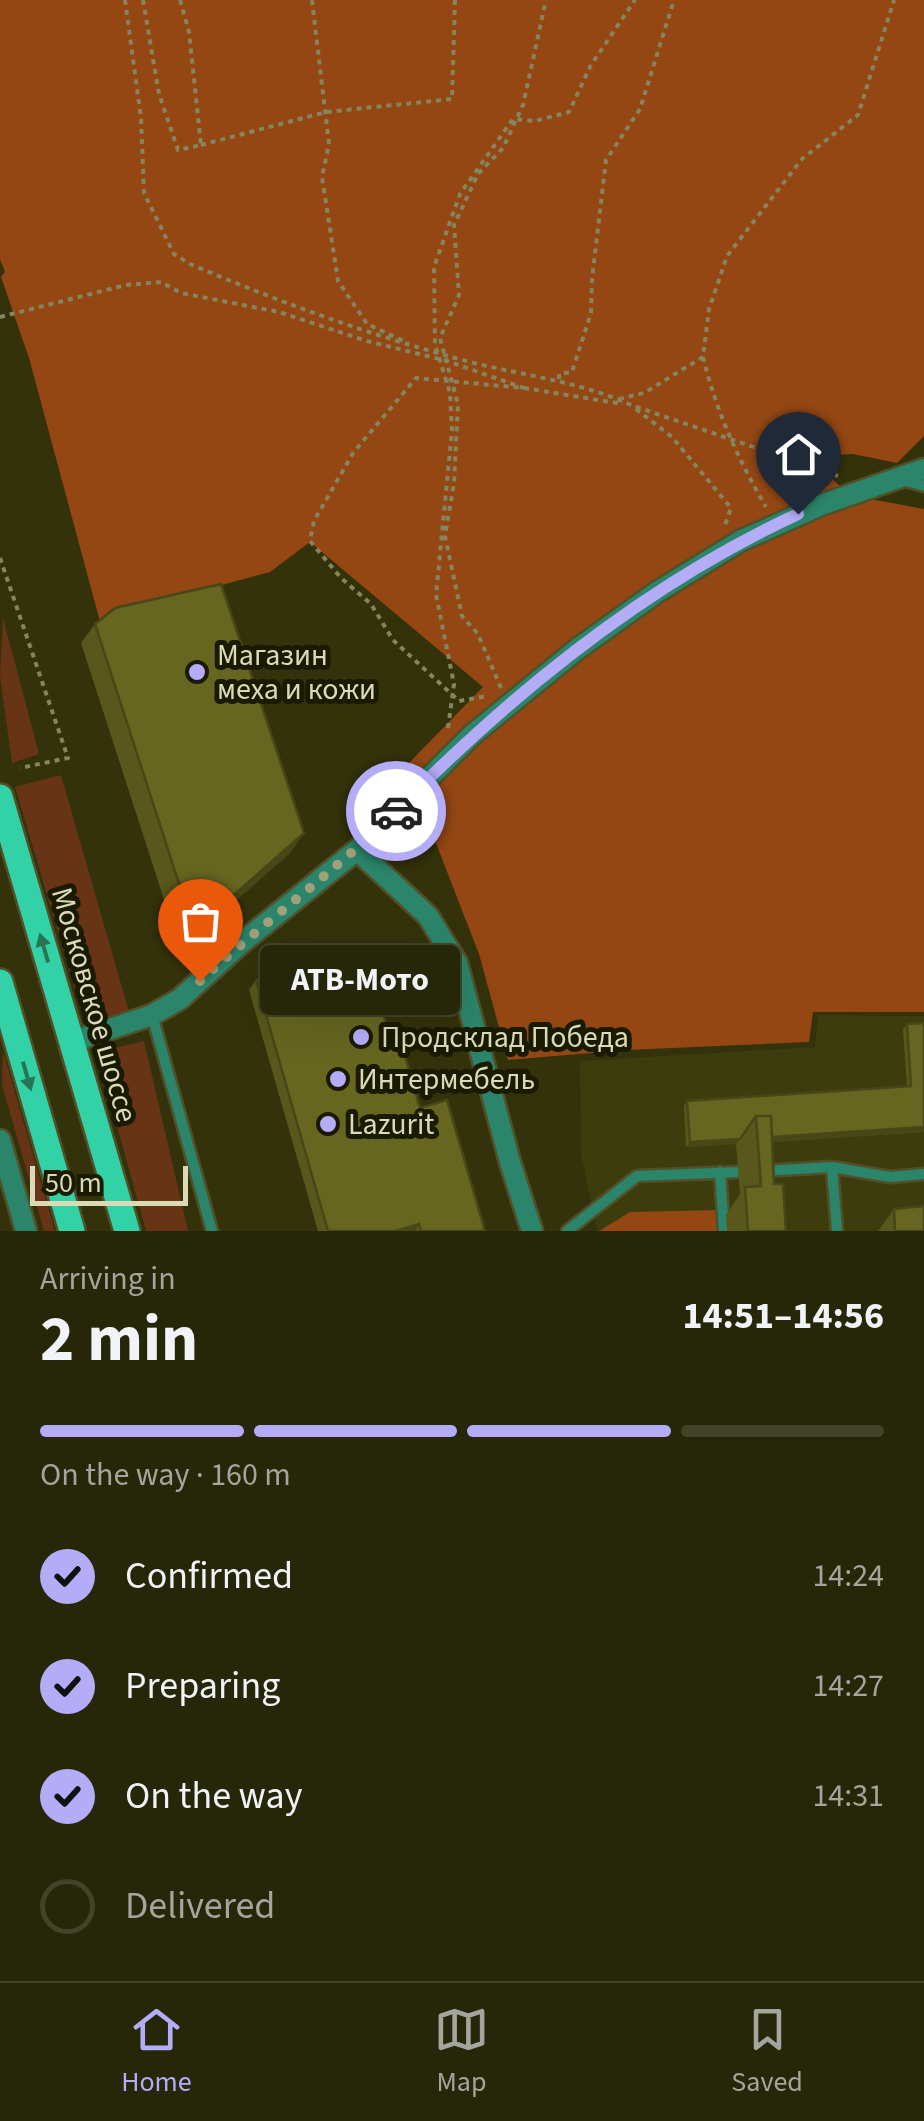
<!DOCTYPE html>
<html lang="en">
<head>
<meta charset="utf-8">
<style>
  :root { --surface:#262608; --page:#323216; --text:#f1f3f6; --muted:#a4a59c; --line:#424329; --accent:#b5acf8 }
  body { margin:0; font-family:"Source Sans 3",sans-serif; background:var(--page); color:var(--text); height:100vh; display:flex; flex-direction:column; font-size:38px; white-space:nowrap }
  * { box-sizing:border-box; margin:0 }
  p { font-size:32px; color:var(--muted) }
  .icon { flex:none; width:55px; height:55px; fill:none; stroke:currentColor; stroke-width:2; stroke-linecap:round; stroke-linejoin:round }
  .map { position:relative; height:1231px; overflow:hidden }
  .sheet { display:flex; flex-direction:column; background:var(--surface); flex:1 }
  .sheet>* { flex:none }
  .scale { position:absolute; left:30px; bottom:25px; width:158px; box-sizing:border-box; padding-left:10px; border:5px solid #dadbb6; border-top:0; font-size:28px; line-height:35px; white-space:nowrap; color:#dadbb6; -webkit-text-stroke:8px #1a1a00; paint-order:stroke }
  .pin { position:absolute; display:grid; place-items:center; width:85px; height:85px; color:#fff; margin:-102px -42px; border-radius:50% 50% 50% 0; rotate:-45deg; box-shadow:0 0 10px #0007 }
  .pin .icon { rotate:45deg }
  .courier { position:absolute; display:grid; place-items:center; width:100px; height:100px; margin:-50px; border:8px solid #b5acf8; border-radius:50%; background:#fff; color:#222; box-shadow:0 2px 12px #0007 }
  .bubble { position:absolute; height:70px; border-radius:10px; background:var(--surface); box-shadow:0 10px 40px #0002,0 0 0 2px var(--line); font-size:32px; font-weight:700; line-height:70px; text-align:center }
  .overview em { font-style:normal; font-weight:700 }
  .overview div { display:flex; flex-direction:column-reverse }
  .overview { display:flex; align-items:center; justify-content:space-between; height:170px; padding:0 40px }
  h1 { font-size:65px; font-weight:700; line-height:75px }
  .bar { display:grid; grid-template-columns:repeat(4,1fr); gap:15px 10px; align-content:center; height:120px; padding:0 40px }
  .bar i { height:12px; border-radius:8px; background:var(--line) }
  .bar .selected { background:var(--accent) }
  .bar p { grid-column:span 4 }
  ol { padding:0 40px; list-style:none }
  li { display:flex; align-items:center; gap:30px; height:110px }
  li p { margin-inline-start:auto }
  li .icon { padding:10px; border-radius:50%; background:var(--accent); color:#111; stroke-width:4 }
  li:last-child { color:var(--muted) }
  li i { width:55px; height:55px; border:5px solid var(--line); border-radius:50% }
  .dock { display:flex; justify-content:space-around; align-items:center; height:140px; border-top:2px solid var(--line); background:var(--surface); font-size:28px; color:var(--muted) }
  .dock a { display:grid; justify-items:center; gap:5px }
  .dock .selected { color:var(--accent) }
  .map>svg:first-child { display:block }
</style>
</head>
<body>
<div class="map">
<svg width="924" height="1231" viewBox="0 0 924 1231">
  <rect width="100%" height="100%" fill="#33320a"/>
  <path fill="#3c3c0d" d="M 818,1015 L 924,1016 L 924,1231 L 597,1231 L 581,1154 L 580,1061 L 815,1047 Z"/>
  <path fill="#673516" d="M 3,618 L 39,754 L 12,763 L 0,676 Z
    M 61,775 L 129,1012 L 110,1023 L 92,1016 L 80,1006 L 15,787 Z
    M 144,1041 L 188,1231 L 146,1231 L 103,1075 L 114,1048 Z
    M 3,1051 L 55,1231 L 44,1231 L 2,1085 Z"/>
  <path fill="#944713" d="M 0,0 L 924,0 L 924,436 L 897,463 L 853,454 L 809,457 L 849,495 L 924,509 L 924,1012 L 813,1012 L 809,1042 L 626,1050 L 508,1060 L 479,954 L 406,766 L 483,687 L 310,542 L 270,572 L 218,586 L 102,629 L 29,358 L 1,277 L 5,272 L 0,259 Z
    M 722,1210 L 724,1231 L 599,1231 L 630,1212 Z"/>
  <g fill="none" stroke-linecap="round" stroke-linejoin="round">
    <defs>
      <path id="service" d="M 903,480 L 924,486
        M 152,1015 L 212,1231
        M 832,1167 L 890,1177 L 924,1174
        M 762,1171 L 832,1167 L 837,1231
        M 720,1172 L 724,1231
        M 567,1231 L 637,1176 L 739,1172"/>
      <path id="minor" d="M 357,850 L 428,916 L 457,963 L 510,1162 L 532,1231
        M 71,1042 L 152,1015 L 180,999 L 240,944 L 357,850 L 472,735 L 576,650 L 657,592 L 740,541 L 821,505 L 924,469
        M 0,1140 L 26,1231"/>
      <path id="primary" d="M 0,797 L 127,1231
        M 0,982 L 72,1231"/>
    </defs>
    <use href="#service" stroke="#515029" stroke-width="15"/>
    <use href="#minor" stroke="#515029" stroke-width="25"/>
    <use href="#primary" stroke="#515029" stroke-width="30"/>
    <path stroke="#85855e" stroke-width="4" stroke-dasharray="5 5" stroke-linecap="butt" d="M 125,0 L 141,118 L 144,193 L 174,254 L 190,264 C 284,304 375,337 474,363 C 527,376 581,382 631,405 L 838,476
      M 143,0 L 159,94 L 178,150 L 201,145 L 189,32 L 180,0
      M 312,0 L 329,144 L 322,177 L 338,281 L 367,324 L 408,343
      M 201,145 L 326,112 L 452,99 L 455,0
      M 0,317 L 126,285 L 161,282 L 181,293 L 279,312 L 367,341 L 447,361 L 524,388 L 416,378 L 353,453 L 314,521 L 310,541 L 341,578 L 371,604 L 393,640 L 459,701 L 487,696
      M 703,357 C 716,411 738,459 766,507
      M 559,379 L 559,374 L 572,372 L 591,313 L 592,279 L 606,160 L 640,109 L 674,0
      M 524,388 L 623,404
      M 619,399 L 644,393 L 703,357 L 709,309 L 727,256 L 802,159 L 858,115 L 894,0
      M 636,409 L 672,437 L 731,508 L 725,525
      M 0,558 L 68,758 L 20,768
      M 501,688 L 478,634 L 462,616 L 445,536 L 454,483 L 458,404 L 440,338 L 459,295 L 454,225 L 478,174 L 503,148 L 523,105 L 546,0
      M 448,728 L 454,684 L 436,595 L 452,430 L 450,393 L 435,345 L 434,267 L 460,194 L 513,119 L 535,121 L 569,112 L 591,65 L 635,0"/>
    <use href="#service" stroke="#2b856a" stroke-width="10"/>
    <use href="#minor" stroke="#2b856a" stroke-width="20"/>
    <use href="#primary" stroke="#33d2a6" stroke-width="25"/>
  </g>
  <path fill="#58581c" d="M 95,624 L 304,833 L 290,853 L 180,949 L 81,643 Z
    M 256,980 L 420,1108 L 485,1231 L 318,1231 L 249,990 Z
    M 907,1024 L 924,1132 L 772,1142 L 774,1184 L 786,1231 L 727,1231 L 726,1215 L 740,1194 L 736,1144 L 686,1147 L 684,1106 L 687,1101 L 907,1086 L 903,1029 Z
    M 924,1205 L 924,1231 L 878,1231 L 894,1209 Z"/>
  <path fill="#474717" d="M 304,833 L 290,853 L 180,949 L 194,930 Z
    M 924,1127 L 924,1132 L 758,1143 L 757,1138 Z
    M 740,1139 L 736,1144 L 686,1147 L 690,1142 Z
    M 419,1224 L 415,1231 L 396,1231 Z"/>
  <path fill="#666621" stroke="#474717" stroke-width="2.5" d="M 221,584 L 304,833 L 194,930 L 95,624 L 115,608 Z
    M 365,948 L 390,1038 L 399,1035 L 420,1108 L 447,1100 L 485,1231 L 421,1231 L 419,1224 L 396,1231 L 328,1231 L 256,980 Z
    M 924,1023 L 924,1127 L 772,1137 L 771,1116 L 756,1116 L 740,1139 L 690,1142 L 687,1101 L 911,1086 L 907,1024 Z
    M 756,1116 L 771,1116 L 774,1184 L 783,1184 L 786,1231 L 748,1231 L 745,1187 L 761,1186 Z
    M 924,1206 L 924,1231 L 895,1231 L 894,1209 Z"/>
  <defs><path id="oneway-solid" d="M-6-.8H1V-3.2L6.5 0L1 3.2V.8H-6Z" transform="scale(2.5)"/></defs>
  <g fill="#267653">
    <use href="#oneway-solid" transform="translate(44 948) rotate(-106)"/>
    <use href="#oneway-solid" transform="translate(27 1076) rotate(74)"/>
  </g>
  <g fill="none" stroke-linecap="round" stroke-linejoin="round">
    <path stroke="#a0a07a" stroke-width="10" stroke-dasharray="0 18" d="M 200,981 C 264,922 335,872 396,811"/>
    <path stroke="#b5acf8" stroke-width="12" d="M 396,811 C 513,692 646,584 798,514"/>
  </g>
  <g fill="#b5acf8" stroke="#1a1a00" stroke-width="4">
    <circle cx="197" cy="672" r="10"/>
    <circle cx="361" cy="1037" r="10"/>
    <circle cx="338" cy="1079" r="10"/>
    <circle cx="328" cy="1124" r="10"/>
  </g>
  <g text-anchor="middle" dominant-baseline="central" stroke-width="10" stroke-linejoin="round" paint-order="stroke">
    <g font-size="30" fill="#dadbb6" stroke="#1a1a00" text-anchor="start">
      <text x="217" y="655">Магазин<tspan x="217" dy="34">меха и кожи</tspan></text>
      <text x="381" y="1037">Продсклад Победа</text>
      <text x="358" y="1079">Интермебель</text>
      <text x="348" y="1124">Lazurit</text>
    </g>
    <g font-size="30" fill="#dadbb6" stroke="#1a1a00">
      <text transform="translate(94 1005) rotate(74)">Московское шоссе</text>
    </g>
  </g>
</svg>
<div class="scale">50 m</div>
<div class="pin" style="left:200px;top:981px;background:#ea580c"><svg class="icon" aria-label="bag" viewBox="0 0 24 24"><path d="M5 8h14l-1 12H6zM9 8a3 3 0 0 1 6 0"/></svg></div>
<div class="pin" style="left:798px;top:514px;background:#1f2937"><svg class="icon" aria-label="home" viewBox="0 0 24 24"><path d="M3 11l9-7 9 7M6 9v11h12V9"/></svg></div>
<div class="courier" style="left:396px;top:811px"><svg class="icon" aria-label="car" viewBox="0 0 24 24"><path d="M5 17H2v-5l4-1 3-4h7l3 4 3 1v5h-3M9 17h6M6 11h13"/><circle cx="7" cy="17" r="2"/><circle cx="17" cy="17" r="2"/></svg></div>
<div class="bubble" style="left:260px;top:945px;width:200px">АТВ-Мото</div>
</div>
<section class="sheet">
<div class="overview"><div><h1>2 min</h1><p>Arriving in</p></div><em>14:51–14:56</em></div>
<div class="bar"><i class="selected"></i><i class="selected"></i><i class="selected"></i><i></i><p>On the way · 160 m</p></div>
<ol>
<li><svg class="icon" aria-label="check" viewBox="0 0 24 24"><path d="M5 12l5 5 9-10"/></svg>Confirmed<p>14:24</p></li>
<li><svg class="icon" aria-label="check" viewBox="0 0 24 24"><path d="M5 12l5 5 9-10"/></svg>Preparing<p>14:27</p></li>
<li><svg class="icon" aria-label="check" viewBox="0 0 24 24"><path d="M5 12l5 5 9-10"/></svg>On the way<p>14:31</p></li>
<li><i></i>Delivered</li>
</ol>
</section>
<nav class="dock">
<a class="selected"><svg class="icon" aria-label="home" viewBox="0 0 24 24"><path d="M3 11l9-7 9 7M6 9v11h12V9"/></svg>Home</a>
<a><svg class="icon" aria-label="map" viewBox="0 0 24 24"><path d="M3 6l6-2 6 2 6-2v14l-6 2-6-2-6 2zM9 4v14M15 6v14"/></svg>Map</a>
<a><svg class="icon" aria-label="saved" viewBox="0 0 24 24"><path d="M7 4h10v16l-5-4-5 4z"/></svg>Saved</a>
</nav>
</body>
</html>
